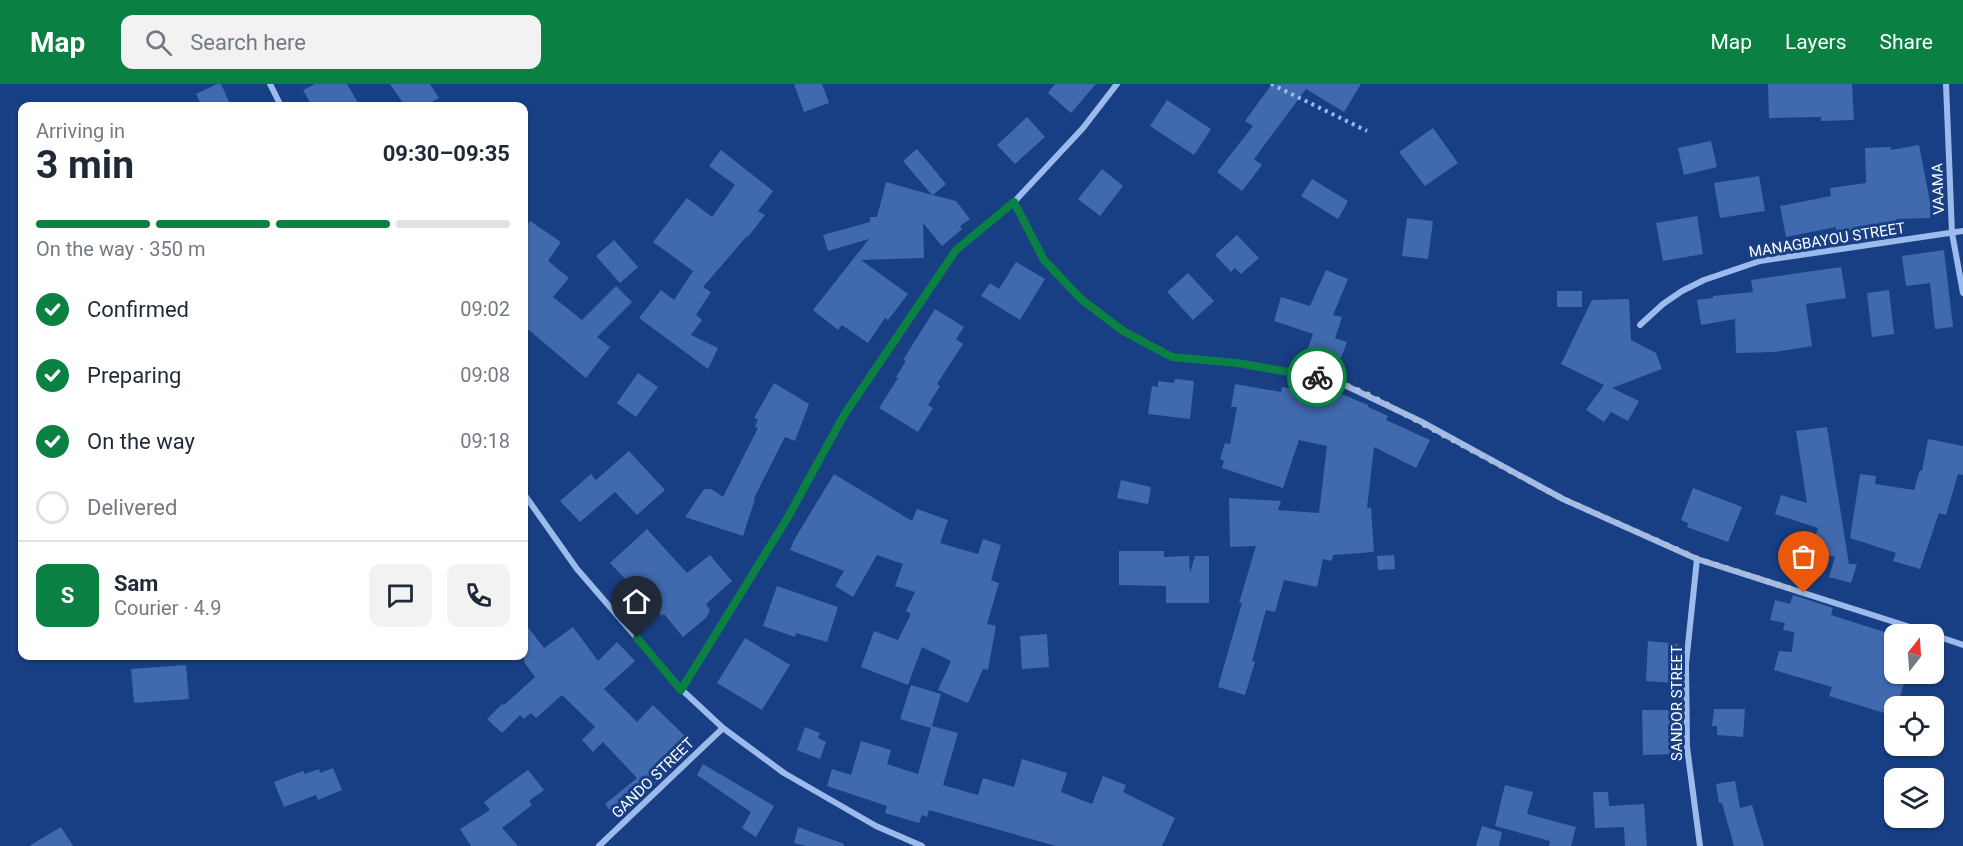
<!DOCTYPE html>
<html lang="en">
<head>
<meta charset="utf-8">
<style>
  :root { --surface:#fff; --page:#f2f2f3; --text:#1f2937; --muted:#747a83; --line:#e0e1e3; --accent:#0b8043 }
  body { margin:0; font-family:Roboto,sans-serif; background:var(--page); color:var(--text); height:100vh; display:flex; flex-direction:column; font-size:22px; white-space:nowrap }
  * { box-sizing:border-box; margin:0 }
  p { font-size:20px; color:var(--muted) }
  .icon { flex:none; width:33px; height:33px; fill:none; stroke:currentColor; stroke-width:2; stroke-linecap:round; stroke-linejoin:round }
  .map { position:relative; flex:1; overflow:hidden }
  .panel { position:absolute; left:18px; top:18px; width:510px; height:558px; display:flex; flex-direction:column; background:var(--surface); border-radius:12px; box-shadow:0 2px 4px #0004 }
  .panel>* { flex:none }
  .needle { width:39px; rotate:17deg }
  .fabs { position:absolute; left:1884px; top:540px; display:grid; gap:12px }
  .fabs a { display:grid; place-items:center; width:60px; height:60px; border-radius:12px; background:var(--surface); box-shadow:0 2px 4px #0004; font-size:30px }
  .pin { position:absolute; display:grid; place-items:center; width:51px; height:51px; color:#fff; margin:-62px -26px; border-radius:50% 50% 50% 0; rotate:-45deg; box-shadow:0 0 6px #0007 }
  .pin .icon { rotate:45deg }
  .courier { position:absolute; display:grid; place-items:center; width:60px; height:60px; margin:-30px; border:4px solid #0b8043; border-radius:50%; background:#fff; color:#222; box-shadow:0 2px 8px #0007 }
  .head em { font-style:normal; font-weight:700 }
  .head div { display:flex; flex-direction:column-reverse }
  .head { display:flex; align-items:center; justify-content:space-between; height:102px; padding:0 18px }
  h1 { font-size:39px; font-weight:700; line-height:45px }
  .bar { display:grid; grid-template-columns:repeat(4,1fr); gap:9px 6px; align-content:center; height:72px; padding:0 18px }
  .bar i { height:8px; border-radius:4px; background:var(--line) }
  .bar .current { background:var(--accent) }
  .bar p { grid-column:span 4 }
  .line { display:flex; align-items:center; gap:15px; padding:0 18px; border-top:2px solid var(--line) }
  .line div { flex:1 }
  .round { display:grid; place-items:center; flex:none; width:63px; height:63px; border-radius:12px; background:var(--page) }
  ol { padding:0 18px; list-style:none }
  li { display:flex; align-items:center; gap:18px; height:66px }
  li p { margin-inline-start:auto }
  li .icon { padding:6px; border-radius:50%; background:var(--accent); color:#fff; stroke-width:4 }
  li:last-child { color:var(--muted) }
  li i { width:33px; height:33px; border:3px solid var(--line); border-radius:50% }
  header { display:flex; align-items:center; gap:36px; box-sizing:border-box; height:84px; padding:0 30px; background:var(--accent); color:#fff }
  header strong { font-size:28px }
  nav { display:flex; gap:33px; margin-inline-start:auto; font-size:21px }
  .search { width:420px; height:54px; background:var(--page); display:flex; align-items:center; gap:15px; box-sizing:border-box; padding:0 21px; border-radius:12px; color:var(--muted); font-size:22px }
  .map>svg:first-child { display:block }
</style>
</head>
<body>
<header>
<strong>Map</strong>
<div class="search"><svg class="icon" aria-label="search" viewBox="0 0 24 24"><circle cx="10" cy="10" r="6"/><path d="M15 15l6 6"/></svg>Search here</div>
<nav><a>Map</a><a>Layers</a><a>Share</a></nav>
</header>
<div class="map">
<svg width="1963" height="762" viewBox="0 0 1963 762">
  <rect width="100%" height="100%" fill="#183f84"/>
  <path fill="#4069ae" d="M 217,0 L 221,0 L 231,22 L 202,22 L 196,10 Z
    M 315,0 L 347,0 L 360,22 L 312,22 L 303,6 Z
    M 390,0 L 430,0 L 439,14 L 425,22 L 405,22 Z
    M 794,0 L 822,0 L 829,19 L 804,28 Z
    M 1055,0 L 1096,0 L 1071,29 L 1048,9 Z
    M 1272,0 L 1361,0 L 1344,28 L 1306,5 L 1254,75 L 1262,81 L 1242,107 L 1217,88 L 1253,42 L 1245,37 Z
    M 1768,0 L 1852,0 L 1854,36 L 1821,37 L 1821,33 L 1769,34 Z
    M 1167,16 L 1211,45 L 1194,71 L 1150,42 Z
    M 1027,33 L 1045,53 L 1015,80 L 997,61 Z
    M 1433,44 L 1458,79 L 1425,102 L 1399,68 Z
    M 1711,57 L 1717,83 L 1684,91 L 1678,64 Z
    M 1919,61 L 1930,118 L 1930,134 L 1896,135 L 1897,140 L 1836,148 L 1836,143 L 1786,153 L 1780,122 L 1831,112 L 1830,104 L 1866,99 L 1865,64 L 1891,63 L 1891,66 Z
    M 917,65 L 946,100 L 933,111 L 956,117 L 970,135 L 960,142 L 962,145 L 942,162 L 923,139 L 924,174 L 861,176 L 908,210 L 888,236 L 885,234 L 868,259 L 842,241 L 838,246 L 813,226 L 869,155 L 828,167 L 823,151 L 870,138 L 870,133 L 877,133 L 886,98 L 932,111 L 903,77 Z
    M 721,66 L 773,107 L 758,127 L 765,131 L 748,153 L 747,152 L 703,203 L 711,208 L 696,231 L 702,236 L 691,251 L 718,264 L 708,285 L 639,234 L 661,206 L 674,216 L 693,187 L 653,158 L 687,114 L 712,133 L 735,101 L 709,82 Z
    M 1102,85 L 1123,102 L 1100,132 L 1078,115 Z
    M 1759,92 L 1765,127 L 1720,134 L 1714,99 Z
    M 1312,95 L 1348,117 L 1338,135 L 1301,112 Z
    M 1697,132 L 1703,170 L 1663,177 L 1656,139 Z
    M 1407,134 L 1433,137 L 1428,175 L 1402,172 Z
    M 530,137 L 561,158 L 548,177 L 569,194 L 553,213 L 582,236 L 616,202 L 632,218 L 597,253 L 610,263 L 586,294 L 524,242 L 524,147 Z
    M 1237,151 L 1259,174 L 1241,190 L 1235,184 L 1231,188 L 1215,171 Z
    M 614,156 L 638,183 L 620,199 L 596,172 Z
    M 1944,166 L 1953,243 L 1935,245 L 1930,199 L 1906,202 L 1902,172 Z
    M 1016,178 L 1045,195 L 1020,236 L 981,212 L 990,199 L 999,205 Z
    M 1841,183 L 1846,214 L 1806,220 L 1812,262 L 1775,268 L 1736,269 L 1735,235 L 1701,241 L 1697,216 L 1713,214 L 1713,212 L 1753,208 L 1751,196 Z
    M 1326,186 L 1348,195 L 1333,231 L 1342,233 L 1335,254 L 1347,258 L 1341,274 L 1325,269 L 1324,272 L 1307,267 L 1313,250 L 1274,237 L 1281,213 L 1310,222 Z
    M 1188,189 L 1214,217 L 1193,236 L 1167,208 Z
    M 1889,206 L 1894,250 L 1872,253 L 1867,209 Z
    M 1557,207 L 1582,207 L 1582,223 L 1557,223 Z
    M 1629,215 L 1631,256 L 1656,269 L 1662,285 L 1612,304 L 1639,317 L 1628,337 L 1611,328 L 1604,338 L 1586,326 L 1604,301 L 1561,280 L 1592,216 Z
    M 935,225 L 964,243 L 956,255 L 963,260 L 937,300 L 940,302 L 928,321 L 933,324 L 918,348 L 879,324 L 898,294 L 896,293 L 906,277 L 903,276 Z
    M 638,289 L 658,303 L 636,333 L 617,319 Z
    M 1175,295 L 1194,297 L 1190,335 L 1148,330 L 1152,302 L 1158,303 L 1158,297 L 1174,299 Z
    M 774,299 L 809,320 L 795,357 L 785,353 L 754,414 L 755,415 L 743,452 L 685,433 L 704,405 L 711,405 L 723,413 L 758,344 L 755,343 L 758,335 L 754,334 Z
    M 1235,300 L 1281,308 L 1282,303 L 1330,311 L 1332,306 L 1368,321 L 1368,323 L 1388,332 L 1386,336 L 1430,356 L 1416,384 L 1374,363 L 1367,424 L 1371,424 L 1374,468 L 1333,471 L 1332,477 L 1323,475 L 1317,503 L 1284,496 L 1275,528 L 1266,526 L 1252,577 L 1255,578 L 1245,611 L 1218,603 L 1242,519 L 1239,519 L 1256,462 L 1230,463 L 1229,414 L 1281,417 L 1278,426 L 1319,429 L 1327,362 L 1299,356 L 1283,404 L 1222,384 L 1224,377 L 1220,375 L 1225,359 L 1230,360 L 1237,323 L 1231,323 Z
    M 1827,343 L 1849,480 L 1857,480 L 1851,499 L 1829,493 L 1835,473 L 1821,469 L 1822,463 L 1813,460 L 1818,444 L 1775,430 L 1781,411 L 1807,419 L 1796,347 Z
    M 1928,355 L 1963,362 L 1963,391 L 1958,390 L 1946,431 L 1939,429 L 1920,485 L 1893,477 L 1896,469 L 1850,454 L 1860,390 L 1876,392 L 1875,400 L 1914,406 L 1920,386 L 1922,387 Z
    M 629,367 L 665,406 L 637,431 L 615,408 L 580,438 L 560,417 L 591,390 L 596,396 Z
    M 834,390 L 912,437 L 917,425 L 948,436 L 940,459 L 978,470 L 983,455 L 1001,461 L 991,496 L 999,499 L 987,540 L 996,542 L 988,586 L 983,585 L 968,619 L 938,606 L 951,577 L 922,563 L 908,601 L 861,583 L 874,547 L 898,556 L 911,530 L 906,527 L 915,508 L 895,502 L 903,480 L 877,471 L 853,513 L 835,502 L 844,487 L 790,466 L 794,456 Z
    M 1121,396 L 1151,403 L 1148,420 L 1117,414 Z
    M 1693,404 L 1742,423 L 1728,458 L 1687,443 L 1688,439 L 1681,436 Z
    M 647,445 L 687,489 L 710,471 L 732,497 L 706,520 L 710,526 L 706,534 L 683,553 L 664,530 L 662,532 L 642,509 L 640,511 L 610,479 Z
    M 1119,467 L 1164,467 L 1164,473 L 1189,472 L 1190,489 L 1195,472 L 1209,472 L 1209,519 L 1166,519 L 1166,502 L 1119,501 Z
    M 1394,471 L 1395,485 L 1378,486 L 1377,472 Z
    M 777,502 L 838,523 L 827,558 L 796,549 L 795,553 L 763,542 Z
    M 1793,511 L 1833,524 L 1831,531 L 1894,551 L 1894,590 L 1907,590 L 1897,622 L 1894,622 L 1894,632 L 1829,612 L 1832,603 L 1774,586 L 1779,567 L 1792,568 L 1794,548 L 1783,546 L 1785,539 L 1770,536 L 1775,516 L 1790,520 Z
    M 524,538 L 544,564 L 573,543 L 598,577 L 617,558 L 635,577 L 604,605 L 637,638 L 653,621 L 690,657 L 672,676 L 675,680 L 646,708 L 615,733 L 605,720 L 637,694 L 603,658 L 593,668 L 582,656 L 595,643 L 562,611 L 536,634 L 531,629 L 524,635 L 520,631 L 502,649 L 487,635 L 502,620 L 504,621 L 535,593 L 524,578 Z
    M 1047,550 L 1049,583 L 1022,585 L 1020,552 Z
    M 745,554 L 790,581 L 762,626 L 717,599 Z
    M 1648,557 L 1678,560 L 1675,599 L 1646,597 Z
    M 186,581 L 189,615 L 134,619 L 131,585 Z
    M 911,601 L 941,610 L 932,642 L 958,649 L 943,701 L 978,711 L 983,694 L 1014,703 L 1022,675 L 1067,689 L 1061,708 L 1092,720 L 1103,692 L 1126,701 L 1123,708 L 1175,734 L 1162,762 L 1056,762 L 929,726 L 927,733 L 922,731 L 919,739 L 885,729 L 887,722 L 827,702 L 832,685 L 851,691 L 861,657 L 891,666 L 887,680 L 918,690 L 931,644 L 900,635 Z
    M 1714,625 L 1745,625 L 1743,653 L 1717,651 L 1717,642 L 1712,642 Z
    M 1642,626 L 1677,626 L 1678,635 L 1681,635 L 1682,660 L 1678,660 L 1678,670 L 1643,671 Z
    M 805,643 L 820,649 L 818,654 L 826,658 L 820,675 L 797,666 Z
    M 703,680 L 774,722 L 756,753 L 742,744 L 751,728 L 697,691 Z
    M 333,684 L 342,706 L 318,716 L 316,711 L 284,723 L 274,698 L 303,687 L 305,690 L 319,685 L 320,689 Z
    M 528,686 L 544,706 L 529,717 L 532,721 L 502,744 L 518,762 L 471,762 L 460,745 L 490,726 L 484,718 Z
    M 1735,697 L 1740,724 L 1752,721 L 1764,762 L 1734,762 L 1722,719 L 1719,719 L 1716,700 Z
    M 1505,701 L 1533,708 L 1527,730 L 1576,743 L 1571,762 L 1549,762 L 1550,757 L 1495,742 Z
    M 1593,708 L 1608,708 L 1609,722 L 1644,720 L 1647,762 L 1625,762 L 1624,743 L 1595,744 Z
    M 1482,742 L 1502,748 L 1499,762 L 1476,762 Z
    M 61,743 L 73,762 L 29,762 Z
    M 798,743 L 844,760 L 844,762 L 806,762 L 794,759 Z"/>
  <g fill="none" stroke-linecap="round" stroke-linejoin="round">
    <path stroke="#9dbaec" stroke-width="4" stroke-dasharray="3 4.5" stroke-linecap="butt" d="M 1271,0 L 1367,47"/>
    <path stroke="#9dbaec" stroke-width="6" d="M 270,0 L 281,22
      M 1946,0 L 1952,149 L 1963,209
      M 1014,118 L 1044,176 L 1081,215 L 1123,247 L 1172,273 L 1237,279 L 1334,296 L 1420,337 L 1563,415 L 1697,475 L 1932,550
      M 1640,241 L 1663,220 L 1682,207 L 1704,196 L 1760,177 L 1963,147
      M 524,410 L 577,485 L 681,605 L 723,644 L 784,689 L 876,742 L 922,762
      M 1697,475 L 1686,580 L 1687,663 L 1700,762
      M 1934,551 L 1963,561
      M 681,605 L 788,433 L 844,331 L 956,166 L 1014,118 L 1083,44 L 1117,0
      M 599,762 L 723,644"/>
  </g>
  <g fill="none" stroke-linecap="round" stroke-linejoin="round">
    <path stroke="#aebcd4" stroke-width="6" stroke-dasharray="0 10.8" d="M 1317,293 L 1334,296 L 1371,312 L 1563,415 L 1678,466 L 1698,475 L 1804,509"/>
    <path stroke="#0b8043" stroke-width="8" d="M 637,554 L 681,606 L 788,433 L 844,331 L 916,225 L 956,166 L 1014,118 L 1044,176 L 1081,215 L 1123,247 L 1172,273 L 1237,279 L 1317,293"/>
  </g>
  <g text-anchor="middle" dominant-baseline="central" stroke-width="6" stroke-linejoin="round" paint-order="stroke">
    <g font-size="15" fill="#fff" stroke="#183f84">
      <text transform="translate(1938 105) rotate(-92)">VAAMA</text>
      <text transform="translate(1827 156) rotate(-9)">MANAGBAYOU STREET</text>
      <text transform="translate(1677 619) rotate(-90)">SANDOR STREET</text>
      <text transform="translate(653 694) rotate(-44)">GANDO STREET</text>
    </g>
  </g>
</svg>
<div class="fabs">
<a><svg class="needle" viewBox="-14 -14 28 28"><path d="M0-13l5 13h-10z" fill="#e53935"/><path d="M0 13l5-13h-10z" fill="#747a83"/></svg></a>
<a><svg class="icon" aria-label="locate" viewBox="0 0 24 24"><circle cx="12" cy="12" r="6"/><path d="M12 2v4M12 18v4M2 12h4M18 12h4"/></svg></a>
<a><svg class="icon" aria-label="layers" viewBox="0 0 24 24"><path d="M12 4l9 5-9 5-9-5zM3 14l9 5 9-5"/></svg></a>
</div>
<div class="pin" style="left:1804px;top:509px;background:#ea580c"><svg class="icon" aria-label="bag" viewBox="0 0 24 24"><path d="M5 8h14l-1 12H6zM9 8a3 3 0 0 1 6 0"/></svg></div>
<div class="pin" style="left:637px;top:554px;background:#1f2937"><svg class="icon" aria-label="home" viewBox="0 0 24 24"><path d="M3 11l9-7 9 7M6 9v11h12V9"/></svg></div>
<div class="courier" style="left:1317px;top:293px"><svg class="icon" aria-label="bike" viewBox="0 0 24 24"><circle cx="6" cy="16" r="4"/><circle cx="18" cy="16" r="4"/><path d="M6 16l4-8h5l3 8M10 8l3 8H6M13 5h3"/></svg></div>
<section class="panel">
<div class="head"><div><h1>3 min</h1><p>Arriving in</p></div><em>09:30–09:35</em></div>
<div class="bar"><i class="current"></i><i class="current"></i><i class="current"></i><i></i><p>On the way · 350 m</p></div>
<ol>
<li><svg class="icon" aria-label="check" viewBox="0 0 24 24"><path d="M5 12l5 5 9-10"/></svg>Confirmed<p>09:02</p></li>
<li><svg class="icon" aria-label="check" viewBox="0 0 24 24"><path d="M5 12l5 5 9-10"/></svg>Preparing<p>09:08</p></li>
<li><svg class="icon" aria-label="check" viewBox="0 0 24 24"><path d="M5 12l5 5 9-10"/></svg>On the way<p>09:18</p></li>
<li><i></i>Delivered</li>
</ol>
<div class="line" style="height:108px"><b class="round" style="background:var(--accent);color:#fff">S</b><div><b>Sam</b><p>Courier · 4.9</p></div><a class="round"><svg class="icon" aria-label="chat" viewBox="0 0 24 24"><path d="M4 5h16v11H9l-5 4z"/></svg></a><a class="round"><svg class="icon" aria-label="phone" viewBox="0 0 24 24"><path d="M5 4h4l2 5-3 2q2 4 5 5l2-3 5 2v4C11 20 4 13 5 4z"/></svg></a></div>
</section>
</div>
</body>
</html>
